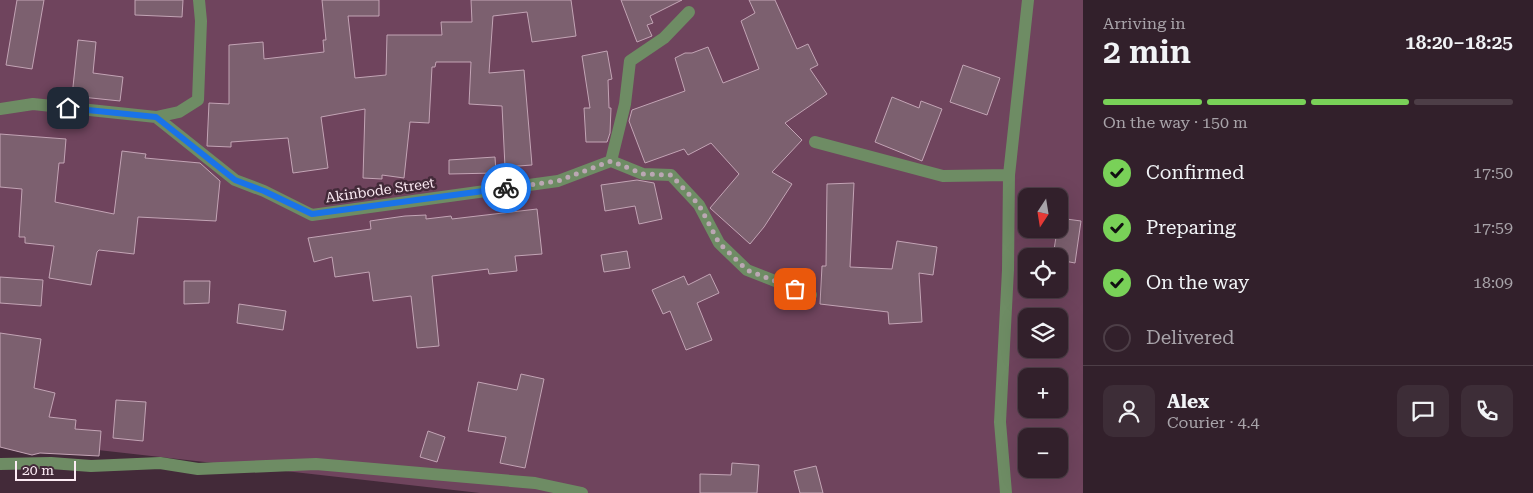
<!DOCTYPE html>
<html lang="en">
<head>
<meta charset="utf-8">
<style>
  :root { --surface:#32202b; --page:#3d2d37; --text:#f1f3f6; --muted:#a8a3a9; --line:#4d3e47; --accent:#79d158 }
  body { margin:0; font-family:"Roboto Serif",serif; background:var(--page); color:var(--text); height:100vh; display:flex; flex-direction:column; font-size:19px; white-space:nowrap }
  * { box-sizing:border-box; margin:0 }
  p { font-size:16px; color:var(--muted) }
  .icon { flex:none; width:28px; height:28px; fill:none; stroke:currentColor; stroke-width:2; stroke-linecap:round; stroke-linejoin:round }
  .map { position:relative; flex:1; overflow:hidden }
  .sheet { display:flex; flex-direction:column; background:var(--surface); width:450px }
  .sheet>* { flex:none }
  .needle { width:32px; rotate:192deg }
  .fabs { position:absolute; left:1018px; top:188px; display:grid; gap:10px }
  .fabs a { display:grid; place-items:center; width:50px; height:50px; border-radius:10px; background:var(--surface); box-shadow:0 5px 20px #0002,0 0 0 1px var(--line); font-size:25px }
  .scale { position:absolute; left:15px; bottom:12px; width:61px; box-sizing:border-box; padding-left:5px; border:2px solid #fcebf4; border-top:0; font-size:14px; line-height:18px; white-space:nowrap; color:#fcebf4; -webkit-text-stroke:4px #432a39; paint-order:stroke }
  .pin { position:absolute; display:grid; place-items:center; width:42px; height:42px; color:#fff; margin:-21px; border-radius:10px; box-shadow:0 2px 8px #0006 }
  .courier { position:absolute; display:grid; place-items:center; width:50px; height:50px; margin:-25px; border:4px solid #1a73e8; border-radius:50%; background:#fff; color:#222; box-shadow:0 1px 6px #0007 }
  .headline em { font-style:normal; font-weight:600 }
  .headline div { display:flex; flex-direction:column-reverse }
  .headline { display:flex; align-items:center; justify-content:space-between; height:85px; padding:0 20px }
  h1 { font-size:32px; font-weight:600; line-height:38px }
  .bar { display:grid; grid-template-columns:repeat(4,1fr); gap:8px 5px; align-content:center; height:60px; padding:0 20px }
  .bar i { height:6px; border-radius:4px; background:var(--line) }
  .bar .active { background:var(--accent) }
  .bar p { grid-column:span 4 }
  .line { display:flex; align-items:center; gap:12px; padding:0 20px; border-top:1px solid var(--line) }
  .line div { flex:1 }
  .round { display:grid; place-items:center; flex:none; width:52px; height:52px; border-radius:10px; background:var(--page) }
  ol { padding:0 20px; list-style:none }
  li { display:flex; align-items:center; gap:15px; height:55px }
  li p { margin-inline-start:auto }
  li .icon { padding:5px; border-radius:50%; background:var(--accent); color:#111; stroke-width:4 }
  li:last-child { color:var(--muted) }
  li i { width:28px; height:28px; border:2px solid var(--line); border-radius:50% }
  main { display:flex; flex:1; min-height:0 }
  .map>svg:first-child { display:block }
</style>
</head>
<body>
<main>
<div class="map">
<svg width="1083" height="493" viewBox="0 0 1083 493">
  <rect width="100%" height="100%" fill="#432a39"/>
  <path fill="#6f445d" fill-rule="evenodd" d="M 0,0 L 1083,0 L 1083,493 L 480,493 L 0,439 ZM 1026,196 L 1059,196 L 1059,229 L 1026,229 ZM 1026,256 L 1059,256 L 1059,289 L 1026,289 ZM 1026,316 L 1059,316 L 1059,349 L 1026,349 ZM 1026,376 L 1059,376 L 1059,409 L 1026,409 ZM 1026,436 L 1059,436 L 1059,469 L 1026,469 Z"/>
  <path fill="#7c606f" stroke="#c3a4b5" d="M 17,0 L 44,0 L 32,69 L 6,65 Z
    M 135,0 L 183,0 L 182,17 L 135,15 Z
    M 322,0 L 379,0 L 379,16 L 348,16 L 355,78 L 386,75 L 387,35 L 442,35 L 441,22 L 472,22 L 471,0 L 571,0 L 576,36 L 532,42 L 527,12 L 493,16 L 489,73 L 524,70 L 532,165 L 505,167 L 502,106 L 469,104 L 471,62 L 436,62 L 435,67 L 432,67 L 429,123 L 410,122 L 404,178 L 382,175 L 382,179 L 363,178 L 365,109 L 321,117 L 328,168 L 293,173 L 288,138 L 231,142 L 231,147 L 207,146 L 209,103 L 229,104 L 229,45 L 263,42 L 264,59 L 324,52 L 323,40 L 326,40 Z
    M 621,0 L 682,0 L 650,16 L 653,23 L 647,25 L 652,36 L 637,42 Z
    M 749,0 L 775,0 L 797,49 L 808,44 L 818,65 L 810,69 L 827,94 L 785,123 L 802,140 L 772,172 L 792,184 L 764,227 L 750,244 L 710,208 L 739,174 L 711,143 L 688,155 L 684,149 L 645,163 L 629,121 L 632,110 L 685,91 L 675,58 L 685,53 L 692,53 L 708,47 L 723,83 L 759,69 L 741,21 L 755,13 Z
    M 78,40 L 96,42 L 93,73 L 123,77 L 120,101 L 72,96 Z
    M 607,51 L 612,79 L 608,80 L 609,108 L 611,108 L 610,133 L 607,142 L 586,142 L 584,108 L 590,108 L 582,56 Z
    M 963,65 L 1000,78 L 987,115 L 950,102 Z
    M 892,97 L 919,108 L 921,101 L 942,109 L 922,161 L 875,142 Z
    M 0,134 L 66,139 L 64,163 L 59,163 L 55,202 L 114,214 L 122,151 L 146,154 L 145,158 L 200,163 L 220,181 L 216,221 L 138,217 L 134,254 L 99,250 L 97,252 L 91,285 L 49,278 L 54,246 L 25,243 L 25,237 L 19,237 L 22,189 L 0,187 Z
    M 495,157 L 496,173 L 449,174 L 449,160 Z
    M 637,180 L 654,183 L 662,219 L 639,224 L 635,206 L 605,211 L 601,185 Z
    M 854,183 L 850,267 L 892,269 L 897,241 L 937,247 L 933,275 L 919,273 L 922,322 L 889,324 L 888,312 L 820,304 L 822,266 L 826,266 L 827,184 Z
    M 537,209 L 542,254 L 515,256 L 517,271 L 489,274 L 488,269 L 432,276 L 439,346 L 417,348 L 411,296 L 373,301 L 369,272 L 335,277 L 332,257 L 314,262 L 308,238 L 371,229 L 370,221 L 405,216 L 426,215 L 426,219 L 451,216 L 452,219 Z
    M 1059,218 L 1081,221 L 1075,263 L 1059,260 L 1059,256 L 1053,256 Z
    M 627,251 L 630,268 L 604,272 L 601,255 Z
    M 710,274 L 719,293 L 697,303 L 712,340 L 686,350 L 670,311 L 663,314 L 652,290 L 684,276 L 688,285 Z
    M 0,277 L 43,280 L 41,306 L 0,303 Z
    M 184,281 L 210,281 L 209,303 L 184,304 Z
    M 239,304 L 286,311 L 283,330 L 237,323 Z
    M 0,333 L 41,339 L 34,388 L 55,393 L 49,417 L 76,420 L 75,429 L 101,431 L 99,456 L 40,453 L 32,455 L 0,447 Z
    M 521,374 L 544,379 L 525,468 L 500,463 L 506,437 L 468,431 L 478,382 L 517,390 Z
    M 116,400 L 146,402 L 143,441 L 113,438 Z
    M 428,431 L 445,437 L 437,462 L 420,457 Z
    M 732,463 L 759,465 L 757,493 L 700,493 L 700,474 L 731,475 Z
    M 816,466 L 823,493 L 800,493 L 794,471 Z"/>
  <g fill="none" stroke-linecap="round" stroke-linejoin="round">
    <path stroke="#6e8c64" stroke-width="12" d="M 0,109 L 33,104 L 156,117 L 235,180 L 264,191 L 312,215 L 558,181 L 611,161 L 625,104 L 630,61 L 664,38 L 689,12
      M 156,117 L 179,112 L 198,100 L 201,21 L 199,0
      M 815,142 L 943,176 L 1009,175 L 1008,270 L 1000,422 L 1006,493
      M 611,161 L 643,174 L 671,175 L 699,205 L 719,243 L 747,270 L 811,295
      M 1009,175 L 1028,0
      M 0,464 L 51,463 L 91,466 L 160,463 L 198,469 L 316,464 L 535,483 L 582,493"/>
  </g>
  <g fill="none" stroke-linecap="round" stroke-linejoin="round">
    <path stroke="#bba7b3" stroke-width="5" stroke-dasharray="0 9" d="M 506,188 L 558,181 L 611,161 L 643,174 L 671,175 L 699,205 L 719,243 L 747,270 L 795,289"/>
    <path stroke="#1a73e8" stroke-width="6" d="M 68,108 L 156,117 L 235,180 L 264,191 L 312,214 L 506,188"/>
  </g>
  <g text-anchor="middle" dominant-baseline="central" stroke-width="5" stroke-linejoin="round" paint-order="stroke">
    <g font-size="14" fill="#fcebf4" stroke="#432a39">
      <text transform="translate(380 190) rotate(-8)">Akinbode Street</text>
    </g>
  </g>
</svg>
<div class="fabs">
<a><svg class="needle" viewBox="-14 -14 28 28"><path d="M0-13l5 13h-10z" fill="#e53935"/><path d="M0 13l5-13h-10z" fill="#a8a3a9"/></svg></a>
<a><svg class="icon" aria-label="locate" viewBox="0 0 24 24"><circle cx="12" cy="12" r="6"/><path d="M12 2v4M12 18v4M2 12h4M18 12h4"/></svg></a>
<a><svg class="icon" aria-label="layers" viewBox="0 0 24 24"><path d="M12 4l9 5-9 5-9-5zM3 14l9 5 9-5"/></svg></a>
<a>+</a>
<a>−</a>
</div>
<div class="scale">20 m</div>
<div class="pin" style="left:795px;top:289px;background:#ea580c"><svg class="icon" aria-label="bag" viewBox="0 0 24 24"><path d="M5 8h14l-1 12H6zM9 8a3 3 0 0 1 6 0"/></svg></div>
<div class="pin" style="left:68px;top:108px;background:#1f2937"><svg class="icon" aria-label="home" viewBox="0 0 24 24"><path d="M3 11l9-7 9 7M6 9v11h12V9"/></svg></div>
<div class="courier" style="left:506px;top:188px"><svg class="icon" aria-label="bike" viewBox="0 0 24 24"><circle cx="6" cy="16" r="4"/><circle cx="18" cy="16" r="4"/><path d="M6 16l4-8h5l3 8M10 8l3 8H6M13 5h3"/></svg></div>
</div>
<section class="sheet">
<div class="headline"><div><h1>2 min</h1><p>Arriving in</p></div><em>18:20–18:25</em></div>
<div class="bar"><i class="active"></i><i class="active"></i><i class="active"></i><i></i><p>On the way · 150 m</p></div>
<ol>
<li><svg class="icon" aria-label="check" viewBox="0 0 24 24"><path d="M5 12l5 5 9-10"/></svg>Confirmed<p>17:50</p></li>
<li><svg class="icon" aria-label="check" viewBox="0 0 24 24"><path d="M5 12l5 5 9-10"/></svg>Preparing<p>17:59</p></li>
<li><svg class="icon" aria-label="check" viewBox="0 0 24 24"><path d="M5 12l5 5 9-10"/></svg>On the way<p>18:09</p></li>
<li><i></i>Delivered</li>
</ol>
<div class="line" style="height:90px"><a class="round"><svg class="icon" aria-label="person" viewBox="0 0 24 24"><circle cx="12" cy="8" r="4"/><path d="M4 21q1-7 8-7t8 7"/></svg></a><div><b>Alex</b><p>Courier · 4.4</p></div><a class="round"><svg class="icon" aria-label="chat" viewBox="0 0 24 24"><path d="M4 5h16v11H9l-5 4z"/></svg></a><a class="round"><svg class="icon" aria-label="phone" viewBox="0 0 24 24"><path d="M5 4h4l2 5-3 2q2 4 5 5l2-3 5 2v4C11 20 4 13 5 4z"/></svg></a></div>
</section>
</main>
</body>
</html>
